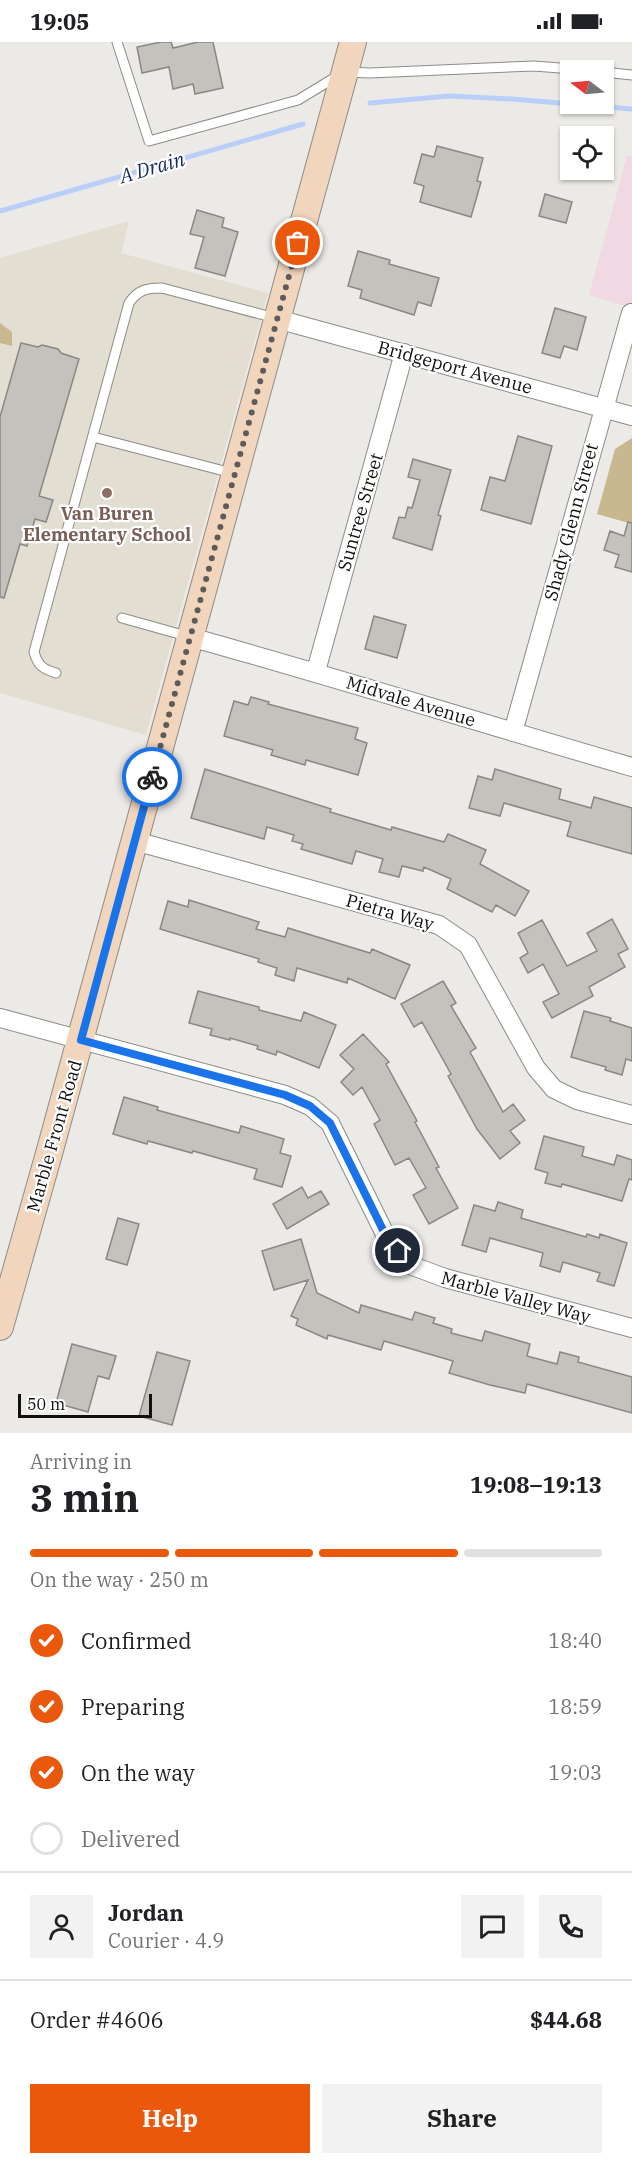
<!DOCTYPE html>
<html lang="en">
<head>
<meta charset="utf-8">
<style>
  :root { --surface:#fff; --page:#f2f2f2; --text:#202124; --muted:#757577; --line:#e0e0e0; --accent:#ea580c }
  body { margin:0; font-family:"IBM Plex Serif",serif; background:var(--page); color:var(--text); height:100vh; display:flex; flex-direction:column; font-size:22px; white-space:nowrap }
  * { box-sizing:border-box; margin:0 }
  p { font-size:20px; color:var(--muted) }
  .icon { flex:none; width:33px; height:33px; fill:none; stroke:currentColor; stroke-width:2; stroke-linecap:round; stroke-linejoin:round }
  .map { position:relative; height:1391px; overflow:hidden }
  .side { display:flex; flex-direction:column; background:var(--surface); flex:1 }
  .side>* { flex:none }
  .needle { width:39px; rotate:286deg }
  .tools { position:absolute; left:560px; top:18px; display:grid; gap:12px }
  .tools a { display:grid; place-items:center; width:54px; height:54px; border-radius:0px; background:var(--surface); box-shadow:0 2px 4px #0004; font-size:30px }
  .scale { position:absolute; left:18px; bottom:15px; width:134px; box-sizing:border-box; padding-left:6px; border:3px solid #11100f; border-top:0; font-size:16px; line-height:21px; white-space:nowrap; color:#11100f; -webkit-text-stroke:4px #fff; paint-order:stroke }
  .pin { position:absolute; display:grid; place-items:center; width:51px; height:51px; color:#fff; margin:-26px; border:3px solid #fff; border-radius:50%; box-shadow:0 2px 6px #0007 }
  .courier { position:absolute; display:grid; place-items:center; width:60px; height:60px; margin:-30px; border:4px solid #1a73e8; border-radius:50%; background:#fff; color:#222; box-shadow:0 2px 8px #0007 }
  .headline em { font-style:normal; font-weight:700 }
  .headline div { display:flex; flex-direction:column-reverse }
  .headline { display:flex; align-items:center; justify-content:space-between; height:102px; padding:0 30px }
  h1 { font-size:39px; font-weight:700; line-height:45px }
  .bar { display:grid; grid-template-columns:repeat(4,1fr); gap:9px 6px; align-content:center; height:72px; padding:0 30px }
  .bar i { height:8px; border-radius:4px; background:var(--line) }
  .bar .active { background:var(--accent) }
  .bar p { grid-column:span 4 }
  .line { display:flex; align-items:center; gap:15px; padding:0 30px; border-top:2px solid var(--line) }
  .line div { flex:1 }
  .round { display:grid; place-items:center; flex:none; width:63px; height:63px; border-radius:0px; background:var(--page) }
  ol { padding:0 30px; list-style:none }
  li { display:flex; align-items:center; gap:18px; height:66px }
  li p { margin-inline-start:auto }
  li .icon { padding:6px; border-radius:50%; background:var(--accent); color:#fff; stroke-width:4 }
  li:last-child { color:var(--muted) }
  li i { width:33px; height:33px; border:3px solid var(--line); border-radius:50% }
  .button { display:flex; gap:12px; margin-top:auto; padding:12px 30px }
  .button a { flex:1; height:69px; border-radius:0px; background:var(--accent); color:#fff; font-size:24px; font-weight:700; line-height:69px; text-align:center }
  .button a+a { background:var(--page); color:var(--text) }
  .status { display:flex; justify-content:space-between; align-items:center; height:42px; padding:0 30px; background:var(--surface); direction:ltr }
  .status svg { height:16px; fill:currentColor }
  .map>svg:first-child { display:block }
</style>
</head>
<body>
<div class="status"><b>19:05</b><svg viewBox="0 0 49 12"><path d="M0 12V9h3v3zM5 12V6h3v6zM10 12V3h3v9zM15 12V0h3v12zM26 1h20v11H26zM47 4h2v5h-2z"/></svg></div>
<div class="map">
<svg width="632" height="1391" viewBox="0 0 632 1391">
  <rect width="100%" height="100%" fill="#eceae6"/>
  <path fill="#f1d9e3" d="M 627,114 L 632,114 L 632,266 L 589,253 Z"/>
  <path fill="#e3ded2" d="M 129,179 L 121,211 L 268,251 L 146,693 L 0,651 L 0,216 Z"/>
  <path fill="#c8b890" d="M 0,281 L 12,290 L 12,304 L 0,301 Z
    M 632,396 L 632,482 L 597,472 L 615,407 Z"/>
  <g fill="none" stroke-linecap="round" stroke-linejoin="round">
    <path stroke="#b9cffa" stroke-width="5" d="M 370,61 L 449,54 L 512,57 L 632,67
      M 0,169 L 303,82"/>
  </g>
  <path fill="#c4c2bd" stroke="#898883" stroke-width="1.5" d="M 161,0 L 171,0 L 173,6 L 198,0 L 213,0 L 223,46 L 195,52 L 193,42 L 173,47 L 169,25 L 142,31 L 137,5 Z
    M 437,104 L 483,116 L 477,139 L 481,140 L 471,175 L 420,160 L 424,144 L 414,141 L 422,112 L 434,115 Z
    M 545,152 L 572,160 L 566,181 L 539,174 Z
    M 197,168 L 224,176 L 222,185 L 238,190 L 225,234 L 195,226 L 204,195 L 190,192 Z
    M 358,209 L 390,218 L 389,222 L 439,236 L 431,264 L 418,260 L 414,273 L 360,256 L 362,248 L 348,244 Z
    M 555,266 L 586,275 L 577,308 L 564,304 L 560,316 L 542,311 Z
    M 21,301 L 38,305 L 42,303 L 58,307 L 61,311 L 79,317 L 39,454 L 53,458 L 46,480 L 35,477 L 27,504 L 20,502 L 4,556 L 0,555 L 0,375 Z
    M 518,394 L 552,404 L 531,482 L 481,468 L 490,435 L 505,439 Z
    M 413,417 L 451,428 L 438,473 L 441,474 L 432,508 L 393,496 L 399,475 L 405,476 L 408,465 L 412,466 L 420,438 L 408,435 Z
    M 628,480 L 632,481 L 632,530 L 615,525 L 619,513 L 604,508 L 610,489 L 624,494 Z
    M 374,574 L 406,583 L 397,616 L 365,607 Z
    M 251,655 L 269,660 L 268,662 L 358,686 L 355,697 L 367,701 L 358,733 L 306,718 L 305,723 L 271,713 L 273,708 L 224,694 L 234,659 L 248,663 Z
    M 205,727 L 331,767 L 330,770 L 391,788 L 392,785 L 444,800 L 448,792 L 486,808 L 480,822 L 529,849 L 515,874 L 496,863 L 492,870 L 447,847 L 451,837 L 424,825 L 423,829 L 402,824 L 399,835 L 379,830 L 383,817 L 356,809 L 352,822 L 301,807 L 303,802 L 292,799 L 294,793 L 267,785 L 264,797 L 191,776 Z
    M 495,727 L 561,747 L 559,757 L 591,766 L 594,755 L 632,766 L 632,812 L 567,794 L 571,780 L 504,761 L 500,774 L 469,766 L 478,734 L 492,738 Z
    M 189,858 L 259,880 L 256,887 L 285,895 L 288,886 L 370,911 L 372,907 L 410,923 L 395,957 L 348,936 L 347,941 L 297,926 L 294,939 L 275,933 L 277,926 L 258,920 L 259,917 L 160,887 L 168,859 L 188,865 Z
    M 612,877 L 628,907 L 618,912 L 625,925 L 589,945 L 593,954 L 552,976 L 543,960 L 559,952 L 543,922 L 528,931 L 520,916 L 528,911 L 518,891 L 542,878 L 567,924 L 597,909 L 587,891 Z
    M 443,939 L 456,961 L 451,964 L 476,1006 L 470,1010 L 503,1070 L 513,1062 L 525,1078 L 510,1089 L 520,1101 L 500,1117 L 477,1087 L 448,1034 L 451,1032 L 422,980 L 414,985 L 401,962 Z
    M 198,949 L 259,965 L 259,968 L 301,979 L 304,970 L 336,983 L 319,1026 L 277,1009 L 276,1013 L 257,1007 L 258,1004 L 230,996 L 230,998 L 210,993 L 212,987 L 189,981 Z
    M 584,969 L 611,976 L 610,979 L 632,986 L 632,1019 L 626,1017 L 622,1033 L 605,1028 L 606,1025 L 571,1015 Z
    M 363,992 L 389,1020 L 386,1022 L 417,1079 L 415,1080 L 439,1125 L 436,1126 L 458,1166 L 429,1182 L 413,1153 L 426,1146 L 409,1116 L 395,1123 L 374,1082 L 380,1078 L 362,1045 L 353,1053 L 341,1040 L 354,1027 L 340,1013 Z
    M 124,1055 L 158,1065 L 157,1068 L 239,1091 L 241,1084 L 284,1097 L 280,1111 L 291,1114 L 282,1145 L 254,1137 L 257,1127 L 193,1109 L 192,1111 L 148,1099 L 147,1102 L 113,1092 Z
    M 544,1094 L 584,1105 L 582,1114 L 614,1123 L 617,1113 L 632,1118 L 632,1138 L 629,1137 L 622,1159 L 562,1142 L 561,1145 L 545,1141 L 548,1131 L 535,1127 Z
    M 302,1145 L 308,1156 L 321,1149 L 329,1162 L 287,1187 L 273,1162 Z
    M 498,1160 L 523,1168 L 521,1176 L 586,1195 L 587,1192 L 599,1196 L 600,1192 L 627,1201 L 614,1244 L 597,1239 L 600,1231 L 563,1220 L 560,1230 L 540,1224 L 543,1211 L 490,1196 L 486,1210 L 462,1203 L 474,1163 L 495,1169 Z
    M 118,1176 L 139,1182 L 127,1223 L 106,1217 Z
    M 301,1197 L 317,1251 L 359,1271 L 361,1263 L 412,1278 L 415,1270 L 435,1276 L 433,1281 L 452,1287 L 451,1291 L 482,1299 L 485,1289 L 530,1302 L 527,1314 L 557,1322 L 560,1310 L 579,1315 L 578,1320 L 632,1335 L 632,1371 L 527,1342 L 525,1351 L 490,1343 L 449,1331 L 453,1319 L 384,1299 L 381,1308 L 328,1293 L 327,1297 L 296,1283 L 298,1277 L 291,1274 L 308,1238 L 274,1248 L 262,1209 Z
    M 72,1302 L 116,1314 L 109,1337 L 98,1334 L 88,1370 L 56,1361 Z
    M 157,1310 L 190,1319 L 172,1383 L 139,1374 Z"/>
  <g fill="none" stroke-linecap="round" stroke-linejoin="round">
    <defs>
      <path id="lane" d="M 117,0 L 149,99 L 298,58 L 344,30 L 370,31 L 534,24 L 585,28
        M 603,30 L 632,33
        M 93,395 L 232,431
        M 122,576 L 190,595
        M 56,631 C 43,627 38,624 34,610 L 129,261 C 138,248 146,246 162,246 L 275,276"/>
      <path id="street" d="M 277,277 L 632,374
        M 190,595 C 338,636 484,682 632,725
        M 316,629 L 404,311
        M 513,690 L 631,271
        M 135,799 L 439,883 L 468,903 L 536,1026 L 554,1047 L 577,1058 L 632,1073
        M 0,976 L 285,1053 L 310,1064 L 330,1081 L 386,1194 L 410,1223 L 445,1236 L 632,1286"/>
      <path id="secondary" d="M 0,1285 L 50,1108 L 353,0"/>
    </defs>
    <use href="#lane" stroke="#8d8b87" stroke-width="11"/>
    <use href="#street" stroke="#8d8b87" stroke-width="20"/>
    <use href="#secondary" stroke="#8d8b87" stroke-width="28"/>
    <use href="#lane" stroke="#fff" stroke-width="9"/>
    <use href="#street" stroke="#fff" stroke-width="18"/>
    <use href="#secondary" stroke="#f2d5bd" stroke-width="26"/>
  </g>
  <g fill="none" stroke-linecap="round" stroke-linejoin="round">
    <path stroke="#5e5c5a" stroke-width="6" stroke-dasharray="0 10.8" d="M 152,735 L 298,201"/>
    <path stroke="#1a73e8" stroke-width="8" d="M 152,735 L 81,998 L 285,1053 L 310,1064 L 330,1081 L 386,1194 L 398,1209"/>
  </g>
  <circle fill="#8d6e63" stroke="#fff" stroke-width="2" cx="107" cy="451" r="6"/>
  <g text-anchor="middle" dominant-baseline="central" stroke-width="4.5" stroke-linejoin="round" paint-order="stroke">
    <g font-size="18" fill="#11100f" stroke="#fff">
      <text transform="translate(455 325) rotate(15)">Bridgeport Avenue</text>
      <text transform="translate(360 470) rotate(-74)">Suntree Street</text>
      <text transform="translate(571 480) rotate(-75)">Shady Glenn Street</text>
      <text transform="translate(411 659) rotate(17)">Midvale Avenue</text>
      <text transform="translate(390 870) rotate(16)">Pietra Way</text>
      <text transform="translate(54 1094) rotate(-74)">Marble Front Road</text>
      <text transform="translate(516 1255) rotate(15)">Marble Valley Way</text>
    </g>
    <g font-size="18" font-weight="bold" fill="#785e54" stroke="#fff">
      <text x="107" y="471">Van Buren<tspan x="107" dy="21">Elementary School</tspan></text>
    </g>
    <g font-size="20" font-style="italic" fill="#162c5e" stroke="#fff">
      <text transform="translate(152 125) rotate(-16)">A Drain</text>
    </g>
  </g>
</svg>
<div class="tools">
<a><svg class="needle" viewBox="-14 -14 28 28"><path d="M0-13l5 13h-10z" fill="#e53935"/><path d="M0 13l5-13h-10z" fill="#757577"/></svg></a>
<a><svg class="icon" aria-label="locate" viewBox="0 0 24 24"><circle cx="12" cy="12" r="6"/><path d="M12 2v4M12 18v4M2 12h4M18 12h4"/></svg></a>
</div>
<div class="scale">50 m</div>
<div class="pin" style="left:298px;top:201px;background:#ea580c"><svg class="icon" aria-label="bag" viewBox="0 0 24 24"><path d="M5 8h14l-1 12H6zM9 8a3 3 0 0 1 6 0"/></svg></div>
<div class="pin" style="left:398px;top:1209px;background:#1f2937"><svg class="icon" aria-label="home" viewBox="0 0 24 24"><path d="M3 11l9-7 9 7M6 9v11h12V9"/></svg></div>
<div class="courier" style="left:152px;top:735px"><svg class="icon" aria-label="bike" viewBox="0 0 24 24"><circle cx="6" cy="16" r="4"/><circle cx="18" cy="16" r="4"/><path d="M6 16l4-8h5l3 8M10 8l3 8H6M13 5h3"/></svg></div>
</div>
<section class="side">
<div class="headline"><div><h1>3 min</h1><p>Arriving in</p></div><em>19:08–19:13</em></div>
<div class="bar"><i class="active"></i><i class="active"></i><i class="active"></i><i></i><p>On the way · 250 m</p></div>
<ol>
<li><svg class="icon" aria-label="check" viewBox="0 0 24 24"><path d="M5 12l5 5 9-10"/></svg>Confirmed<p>18:40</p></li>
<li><svg class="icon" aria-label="check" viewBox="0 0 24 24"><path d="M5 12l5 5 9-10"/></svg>Preparing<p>18:59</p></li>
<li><svg class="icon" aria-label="check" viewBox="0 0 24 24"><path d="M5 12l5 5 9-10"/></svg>On the way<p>19:03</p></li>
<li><i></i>Delivered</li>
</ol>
<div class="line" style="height:108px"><a class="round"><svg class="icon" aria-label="person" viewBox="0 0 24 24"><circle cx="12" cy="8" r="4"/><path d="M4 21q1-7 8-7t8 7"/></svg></a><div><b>Jordan</b><p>Courier · 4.9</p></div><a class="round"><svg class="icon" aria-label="chat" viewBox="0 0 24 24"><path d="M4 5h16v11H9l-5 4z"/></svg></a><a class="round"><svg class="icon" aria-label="phone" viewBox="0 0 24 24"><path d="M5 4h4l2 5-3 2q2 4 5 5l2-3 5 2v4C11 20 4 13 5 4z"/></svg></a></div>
<div class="line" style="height:78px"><div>Order #4606</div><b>$44.68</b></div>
<div class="button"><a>Help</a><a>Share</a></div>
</section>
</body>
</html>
